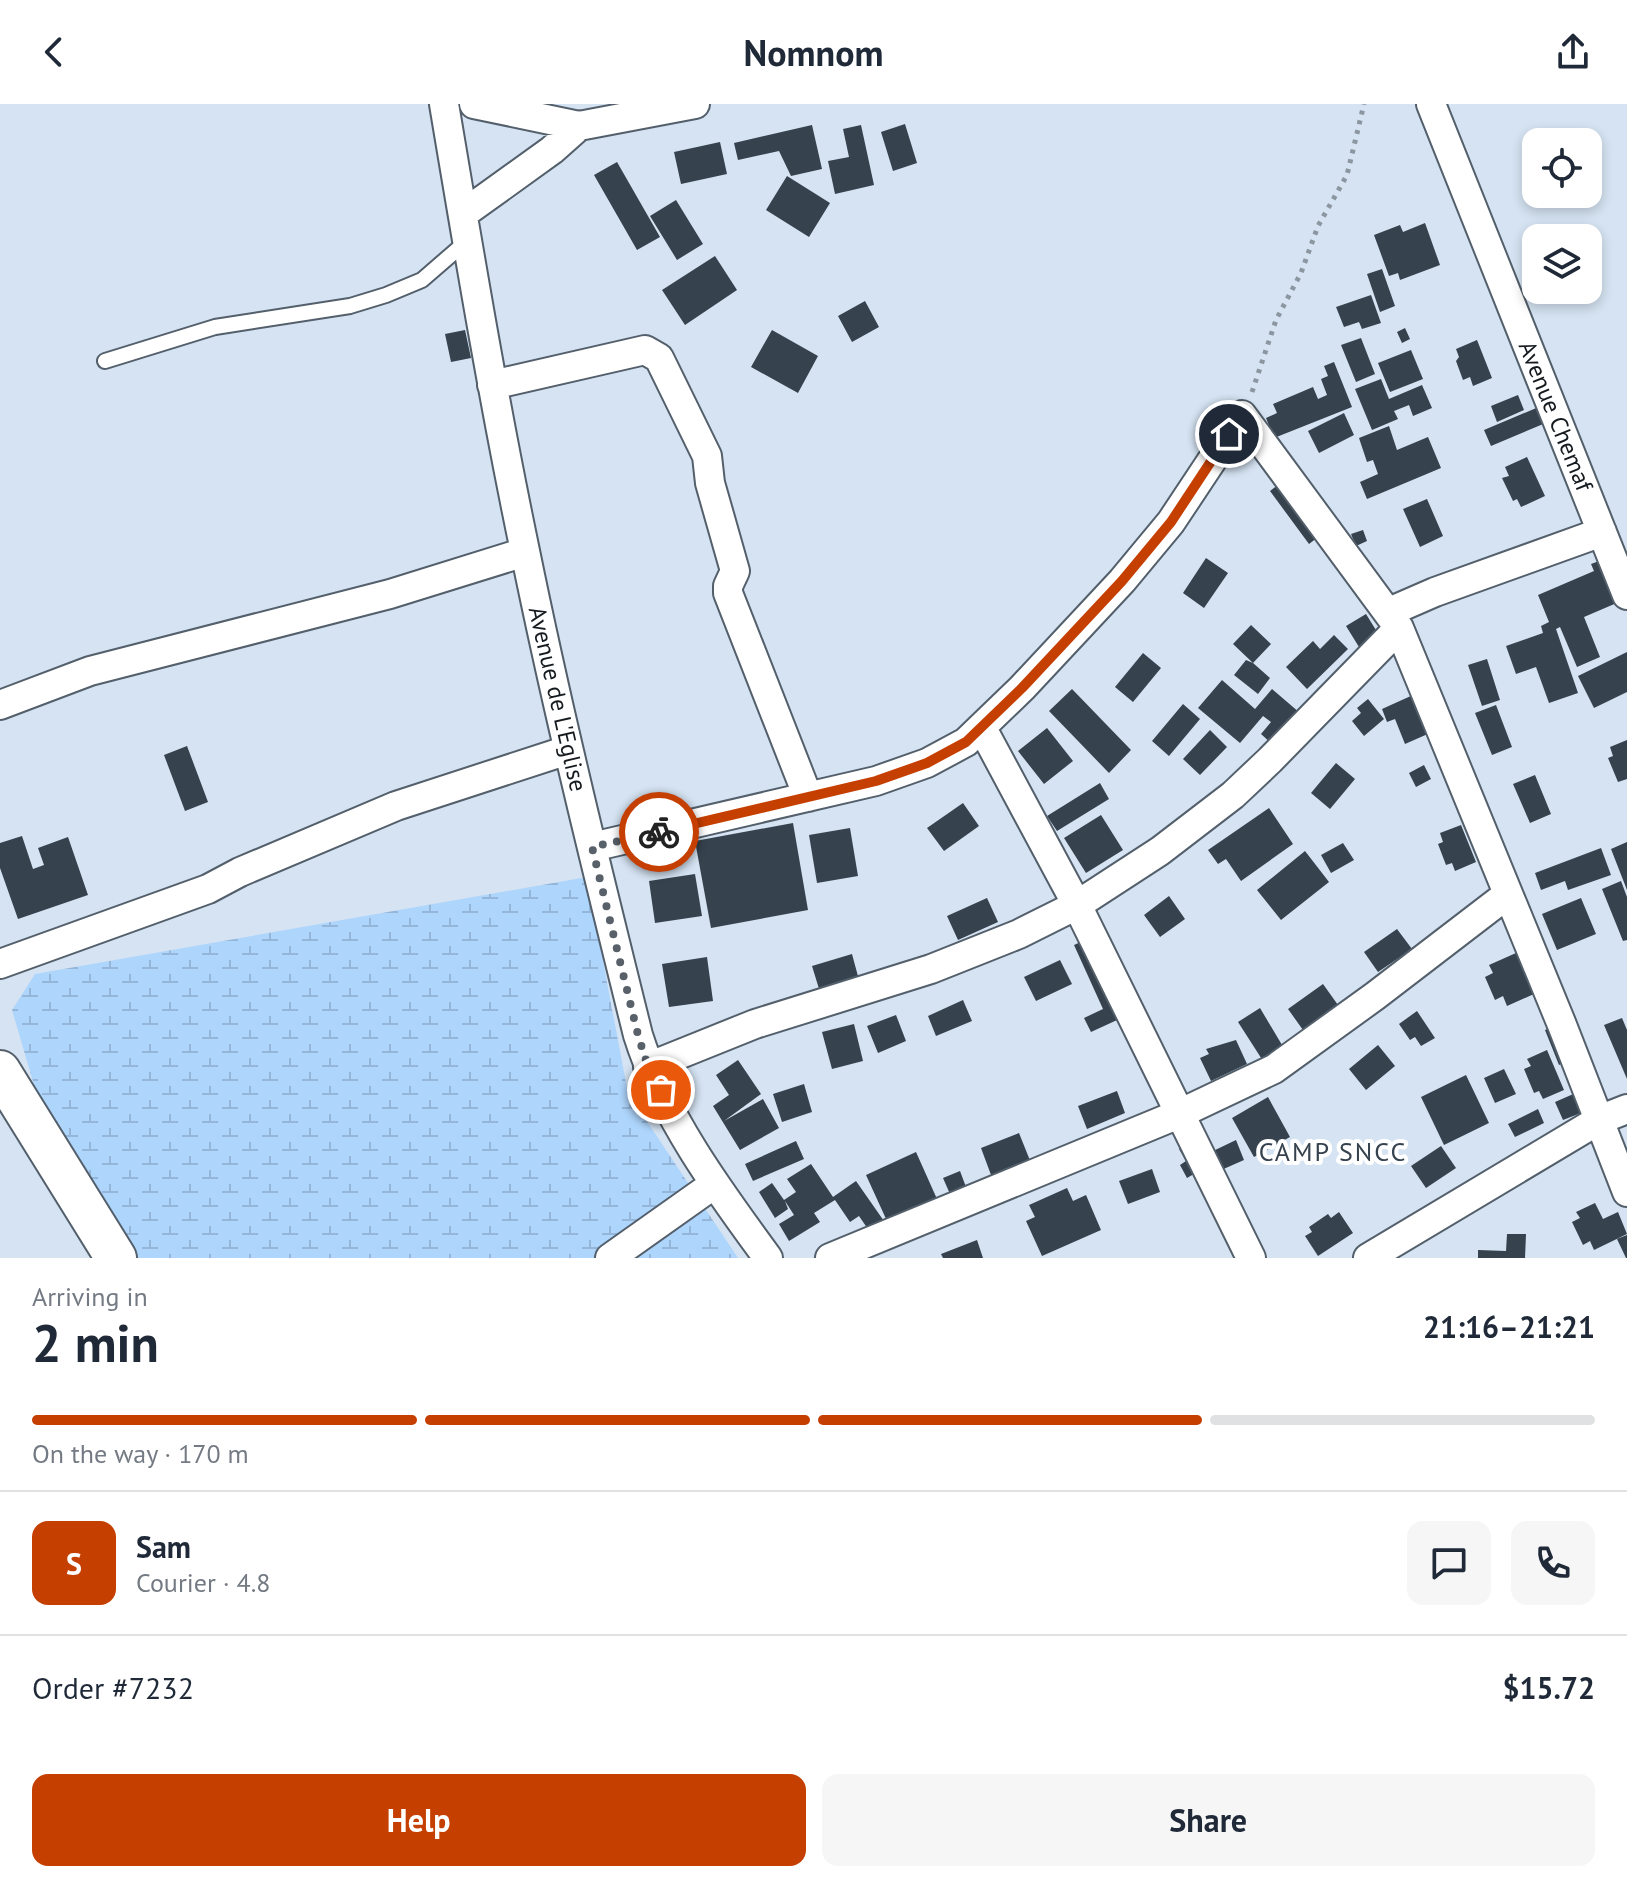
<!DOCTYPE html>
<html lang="en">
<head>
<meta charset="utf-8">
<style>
  :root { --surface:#fff; --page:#f6f6f7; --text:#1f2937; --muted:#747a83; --line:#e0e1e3; --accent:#c53f00 }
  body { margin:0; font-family:"PT Sans",sans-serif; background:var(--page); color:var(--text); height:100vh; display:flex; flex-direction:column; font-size:30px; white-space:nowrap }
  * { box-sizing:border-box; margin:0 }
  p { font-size:26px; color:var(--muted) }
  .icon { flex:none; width:44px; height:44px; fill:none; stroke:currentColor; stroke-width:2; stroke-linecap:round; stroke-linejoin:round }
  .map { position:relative; height:1154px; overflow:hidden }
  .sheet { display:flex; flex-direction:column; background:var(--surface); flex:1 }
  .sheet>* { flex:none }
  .controls { position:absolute; left:1522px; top:24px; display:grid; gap:16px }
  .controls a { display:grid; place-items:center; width:80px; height:80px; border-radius:16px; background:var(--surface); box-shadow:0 4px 12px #0003; font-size:40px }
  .pin { position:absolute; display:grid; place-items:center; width:68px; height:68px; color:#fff; margin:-34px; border:4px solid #fff; border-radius:50%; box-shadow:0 2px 8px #0007 }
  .courier { position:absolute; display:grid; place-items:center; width:80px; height:80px; margin:-40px; border:6px solid #c53f00; border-radius:50%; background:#fff; color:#222; box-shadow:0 2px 10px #0007 }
  .summary em { font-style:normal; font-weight:700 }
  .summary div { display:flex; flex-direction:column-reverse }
  .summary { display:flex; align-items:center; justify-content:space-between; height:136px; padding:0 32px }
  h1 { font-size:52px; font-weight:700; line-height:60px }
  .bar { display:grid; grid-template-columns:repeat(4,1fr); gap:12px 8px; align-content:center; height:96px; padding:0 32px }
  .bar i { height:10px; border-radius:6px; background:var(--line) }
  .bar .on { background:var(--accent) }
  .bar p { grid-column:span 4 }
  .line { display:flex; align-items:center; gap:20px; padding:0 32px; border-top:2px solid var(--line) }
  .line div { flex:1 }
  .round { display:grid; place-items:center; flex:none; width:84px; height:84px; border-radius:16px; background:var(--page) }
  .primary-button { display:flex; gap:16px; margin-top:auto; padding:16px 32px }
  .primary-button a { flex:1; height:92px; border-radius:16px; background:var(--accent); color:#fff; font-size:32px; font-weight:700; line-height:92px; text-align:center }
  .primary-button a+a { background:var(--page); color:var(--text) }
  header { display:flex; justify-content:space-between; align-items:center; height:104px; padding:0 32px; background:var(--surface); font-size:36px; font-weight:700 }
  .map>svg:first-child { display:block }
</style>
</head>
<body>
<header><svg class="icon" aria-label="back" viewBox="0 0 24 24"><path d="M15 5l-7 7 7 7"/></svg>Nomnom<svg class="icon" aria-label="share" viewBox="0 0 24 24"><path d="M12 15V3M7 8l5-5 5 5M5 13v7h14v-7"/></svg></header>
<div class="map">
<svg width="1627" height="1154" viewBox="0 0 1627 1154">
  <defs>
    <pattern id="wetland-marsh" width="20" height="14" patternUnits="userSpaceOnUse" patternTransform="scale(2)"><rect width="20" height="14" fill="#aed5fc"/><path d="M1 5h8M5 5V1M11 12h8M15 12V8" fill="none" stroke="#95b6d8"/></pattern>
  </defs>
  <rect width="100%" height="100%" fill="#d5e3f2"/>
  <path fill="url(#wetland-marsh)" d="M 587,773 L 628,989 L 738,1154 L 131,1154 L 46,1022 L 12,906 L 35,870 Z"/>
  <path fill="#36424d" d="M 905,20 L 917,59 L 893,67 L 881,28 Z
    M 812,21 L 822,65 L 791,72 L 779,47 L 738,56 L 734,39 Z
    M 861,21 L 874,81 L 835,90 L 828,57 L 849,53 L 843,25 Z
    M 720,38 L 727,70 L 681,80 L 674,48 Z
    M 617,58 L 660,133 L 637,146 L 594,71 Z
    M 787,72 L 830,99 L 809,133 L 766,106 Z
    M 676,96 L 703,140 L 677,156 L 650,112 Z
    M 1425,119 L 1440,161 L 1400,176 L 1398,169 L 1389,172 L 1374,131 L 1400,121 L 1403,128 Z
    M 715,152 L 737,186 L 685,221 L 662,186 Z
    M 1382,165 L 1395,202 L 1380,208 L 1367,170 Z
    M 1371,191 L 1381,219 L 1362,225 L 1359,218 L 1344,223 L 1336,203 Z
    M 865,197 L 879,223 L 852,238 L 838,212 Z
    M 1405,224 L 1410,235 L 1402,239 L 1397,228 Z
    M 465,226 L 471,254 L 451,258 L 445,230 Z
    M 772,226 L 818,252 L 798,289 L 751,263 Z
    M 1361,234 L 1375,270 L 1356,278 L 1341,241 Z
    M 1477,236 L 1492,274 L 1473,282 L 1470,273 L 1463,276 L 1456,257 L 1459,253 L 1456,245 Z
    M 1411,246 L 1423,275 L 1390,288 L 1378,259 Z
    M 1334,258 L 1352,303 L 1274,334 L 1266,314 L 1277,309 L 1273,300 L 1313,283 L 1318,295 L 1327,291 L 1321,275 L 1328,272 L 1324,262 Z
    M 1381,275 L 1389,295 L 1422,281 L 1432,304 L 1413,312 L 1409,301 L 1394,307 L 1398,315 L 1372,326 L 1355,285 Z
    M 1518,291 L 1524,306 L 1497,318 L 1491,302 Z
    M 1541,302 L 1548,318 L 1491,342 L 1484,326 Z
    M 1344,309 L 1354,331 L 1319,349 L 1308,327 Z
    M 1389,322 L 1397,346 L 1428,333 L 1441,364 L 1367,395 L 1360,378 L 1378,370 L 1373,356 L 1367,358 L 1359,334 Z
    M 1527,353 L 1545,392 L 1521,403 L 1517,395 L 1513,397 L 1502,374 L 1509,372 L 1505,363 Z
    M 1283,377 L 1322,430 L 1309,440 L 1270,387 Z
    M 1427,395 L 1443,432 L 1420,443 L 1403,405 Z
    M 1363,426 L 1367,437 L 1356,442 L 1351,430 Z
    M 1206,454 L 1228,469 L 1204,504 L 1183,489 Z
    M 1602,456 L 1619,498 L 1584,513 L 1600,553 L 1577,563 L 1560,523 L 1556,525 L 1578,589 L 1549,599 L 1536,563 L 1516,570 L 1506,542 L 1543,529 L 1541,522 L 1549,518 L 1538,491 L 1594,467 L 1591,460 Z
    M 1366,510 L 1379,531 L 1359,543 L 1346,522 Z
    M 1251,521 L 1271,540 L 1253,559 L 1270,574 L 1258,590 L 1234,571 L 1246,556 L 1253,559 L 1233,540 Z
    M 1334,531 L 1348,545 L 1307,585 L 1286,563 L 1313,537 L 1320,545 Z
    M 1627,548 L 1627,588 L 1594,604 L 1578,572 Z
    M 1143,549 L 1161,564 L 1133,598 L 1115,583 Z
    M 1487,555 L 1500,596 L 1482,602 L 1468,561 Z
    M 1222,576 L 1255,605 L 1272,585 L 1300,609 L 1273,641 L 1261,630 L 1271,618 L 1263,612 L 1240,639 L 1198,604 Z
    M 1072,585 L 1131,646 L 1109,669 L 1049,607 Z
    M 1413,591 L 1430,629 L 1405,640 L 1395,615 L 1387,618 L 1382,605 Z
    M 1368,595 L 1384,615 L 1364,632 L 1352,617 L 1361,609 L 1357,604 Z
    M 1183,600 L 1200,615 L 1169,652 L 1152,637 Z
    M 1496,601 L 1512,643 L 1492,651 L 1475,609 Z
    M 1047,624 L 1073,657 L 1044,680 L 1018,647 Z
    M 1210,626 L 1227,643 L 1200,671 L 1183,655 Z
    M 1627,636 L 1627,675 L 1618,678 L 1608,654 L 1613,652 L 1610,643 Z
    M 187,642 L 208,698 L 185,707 L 164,651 Z
    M 1336,659 L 1355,675 L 1330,705 L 1311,689 Z
    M 1424,661 L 1431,675 L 1416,683 L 1409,669 Z
    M 1535,671 L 1551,710 L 1530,719 L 1513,680 Z
    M 1100,679 L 1109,695 L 1057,727 L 1047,712 Z
    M 963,699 L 979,722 L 944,747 L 927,724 Z
    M 1269,704 L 1293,740 L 1241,777 L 1226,755 L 1218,760 L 1208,746 Z
    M 1101,711 L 1123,746 L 1086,769 L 1064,734 Z
    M 793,719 L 808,806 L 711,824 L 695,737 Z
    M 1461,721 L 1476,758 L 1455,767 L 1452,759 L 1446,761 L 1438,740 L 1443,738 L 1440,729 Z
    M 850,724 L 858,772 L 817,779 L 809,731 Z
    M 22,732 L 33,765 L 44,761 L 38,744 L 68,733 L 88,791 L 18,815 L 0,764 L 0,739 Z
    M 1627,738 L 1627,786 L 1611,745 Z
    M 1343,739 L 1354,756 L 1331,769 L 1321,751 Z
    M 1601,744 L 1611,771 L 1568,786 L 1565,777 L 1541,786 L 1535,769 Z
    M 1305,747 L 1329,778 L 1281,816 L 1257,786 Z
    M 695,770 L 702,812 L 655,819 L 649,777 Z
    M 1621,777 L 1627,793 L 1627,836 L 1623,837 L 1602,785 Z
    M 1169,792 L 1185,815 L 1160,833 L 1144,811 Z
    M 987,794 L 998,818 L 958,836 L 947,812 Z
    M 1581,794 L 1596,830 L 1557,846 L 1542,810 Z
    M 1397,825 L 1412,845 L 1378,868 L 1364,848 Z
    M 1092,833 L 1128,911 L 1091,928 L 1084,914 L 1103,905 L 1074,841 Z
    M 1516,849 L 1534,890 L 1507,902 L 1503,892 L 1495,896 L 1485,873 L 1493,869 L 1489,861 Z
    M 852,850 L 859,876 L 820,888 L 812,862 Z
    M 707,853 L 713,897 L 669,903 L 662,860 Z
    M 1060,856 L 1072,880 L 1036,897 L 1024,873 Z
    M 1323,880 L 1338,901 L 1303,926 L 1288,905 Z
    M 963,896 L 972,917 L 936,932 L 928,912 Z
    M 1260,904 L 1285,946 L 1265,960 L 1238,918 Z
    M 1417,907 L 1435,934 L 1421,942 L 1415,933 L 1410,936 L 1399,920 Z
    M 896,911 L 906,937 L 878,949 L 867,922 Z
    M 1622,914 L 1627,926 L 1627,975 L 1604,921 Z
    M 854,920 L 863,957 L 832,965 L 822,928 Z
    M 1556,921 L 1570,956 L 1559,961 L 1545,926 Z
    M 1236,936 L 1247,960 L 1211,977 L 1200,954 L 1209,950 L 1206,945 Z
    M 1378,941 L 1395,962 L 1366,986 L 1349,965 Z
    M 1547,946 L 1564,986 L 1543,995 L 1539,987 L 1534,989 L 1524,965 L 1531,962 L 1527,955 Z
    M 738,956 L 761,990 L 724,1017 L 763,995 L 779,1024 L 740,1046 L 713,1002 L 729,991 L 716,971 Z
    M 1504,965 L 1516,990 L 1495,999 L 1484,974 Z
    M 1466,971 L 1489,1019 L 1444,1041 L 1421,993 Z
    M 804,980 L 812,1008 L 782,1018 L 773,990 Z
    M 1117,987 L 1125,1009 L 1087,1025 L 1078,1002 Z
    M 1578,988 L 1586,1007 L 1563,1016 L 1555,998 Z
    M 1268,993 L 1290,1033 L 1254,1053 L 1232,1014 Z
    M 1538,1005 L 1544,1019 L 1515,1033 L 1508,1020 Z
    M 1019,1029 L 1033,1064 L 994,1079 L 981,1044 Z
    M 1236,1036 L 1244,1056 L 1219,1067 L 1211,1048 Z
    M 796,1037 L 804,1055 L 753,1077 L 745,1060 Z
    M 1190,1039 L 1204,1064 L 1187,1074 L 1180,1061 L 1186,1057 L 1179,1045 Z
    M 1441,1042 L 1456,1064 L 1426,1084 L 1411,1062 Z
    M 916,1048 L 937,1095 L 887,1117 L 866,1071 Z
    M 811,1060 L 833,1093 L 856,1077 L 886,1120 L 872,1131 L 859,1112 L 850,1118 L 835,1096 L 814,1109 L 820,1118 L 789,1137 L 779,1120 L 794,1111 L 785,1097 L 788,1105 L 775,1114 L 759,1088 L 772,1079 L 784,1096 L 796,1088 L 787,1075 Z
    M 1152,1065 L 1160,1088 L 1128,1100 L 1119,1077 Z
    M 960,1067 L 966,1083 L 950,1090 L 943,1074 Z
    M 1067,1084 L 1073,1097 L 1086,1091 L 1101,1126 L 1042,1152 L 1026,1117 L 1035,1113 L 1029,1101 Z
    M 1595,1099 L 1603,1115 L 1618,1108 L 1627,1130 L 1594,1146 L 1590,1137 L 1583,1141 L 1572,1118 L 1580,1114 L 1576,1108 Z
    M 1339,1108 L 1353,1129 L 1318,1152 L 1305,1132 L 1312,1128 L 1309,1123 L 1328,1110 L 1331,1114 Z
    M 1507,1130 L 1526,1130 L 1525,1154 L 1478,1154 L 1478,1146 L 1506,1147 Z
    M 1627,1131 L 1627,1154 L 1626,1154 L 1617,1135 Z
    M 977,1136 L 983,1154 L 943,1154 L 941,1150 Z"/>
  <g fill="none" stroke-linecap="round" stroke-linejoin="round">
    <defs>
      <path id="lane" d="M 105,257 L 215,223 L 350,202 L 386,191 L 422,176 L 467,137"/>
      <path id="street" d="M 444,0 C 469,149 494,299 525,447 C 558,609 598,770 638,931 C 663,1011 718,1086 768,1154
        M 474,0 L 579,22 L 695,0
        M 1431,0 L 1627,491
        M 463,110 L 552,46 L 579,22
        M 492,281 L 645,246 L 659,254 L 707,352 L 710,379 L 735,467 L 728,482 L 728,489 L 808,693
        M 1389,508 L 1435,488 L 1602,428
        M 0,601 L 90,567 L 390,490 L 525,448
        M 982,624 L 1077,801 L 1251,1154
        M 592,743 L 876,677 L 927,659 L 966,638 L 1022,584 L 1122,477 L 1171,418 L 1242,311 L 1399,524 L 1562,921 L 1627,1088
        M 0,860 L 208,785 L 240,768 L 396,702 L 568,646
        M 648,963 L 755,920 L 931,865 L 1019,830 L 1077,801 L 1160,747 L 1233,691 L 1270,656 L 1399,524
        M 610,1154 L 713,1081
        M 830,1154 L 1179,1010 L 1274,965 L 1375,892 L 1508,790
        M 1368,1154 L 1599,1016 L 1627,1005"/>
      <path id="secondary" d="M 0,967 L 116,1154"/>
    </defs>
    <use href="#lane" stroke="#535f6b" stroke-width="18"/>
    <use href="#street" stroke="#535f6b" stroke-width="32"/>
    <use href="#secondary" stroke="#535f6b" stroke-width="44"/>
    <path stroke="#8b96a1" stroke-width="5" stroke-dasharray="4 6" stroke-linecap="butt" d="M 1252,288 L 1276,216 L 1301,169 L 1318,122 L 1347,71 L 1364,0"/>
    <use href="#lane" stroke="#fff" stroke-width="14"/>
    <use href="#street" stroke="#fff" stroke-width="28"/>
    <use href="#secondary" stroke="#fff" stroke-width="40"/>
  </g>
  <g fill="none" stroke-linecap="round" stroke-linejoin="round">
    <path stroke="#586069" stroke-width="8" stroke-dasharray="0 14.4" d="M 659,728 L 592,743 L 638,931 L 648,963 L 661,986"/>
    <path stroke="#c53f00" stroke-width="10" d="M 659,728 L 876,677 L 927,659 L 966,638 L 1022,584 L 1122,477 L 1171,418 L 1229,330"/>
  </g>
  <g text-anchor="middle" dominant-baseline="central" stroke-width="8" stroke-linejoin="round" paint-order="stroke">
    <g font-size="24" fill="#151a1f" stroke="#fff">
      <text transform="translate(1556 312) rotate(68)">Avenue Chemaf</text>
      <text transform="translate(558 595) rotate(77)">Avenue de L'Eglise</text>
    </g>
    <g font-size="26" letter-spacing="2" fill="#36424d" stroke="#fff">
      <text x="1333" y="1047">CAMP SNCC</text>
    </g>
  </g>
</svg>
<div class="controls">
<a><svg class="icon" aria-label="locate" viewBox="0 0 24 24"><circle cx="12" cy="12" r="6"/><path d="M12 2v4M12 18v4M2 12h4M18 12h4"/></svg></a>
<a><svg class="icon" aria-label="layers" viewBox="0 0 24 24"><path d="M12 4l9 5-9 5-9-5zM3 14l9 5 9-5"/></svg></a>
</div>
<div class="pin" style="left:661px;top:986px;background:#ea580c"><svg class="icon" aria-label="bag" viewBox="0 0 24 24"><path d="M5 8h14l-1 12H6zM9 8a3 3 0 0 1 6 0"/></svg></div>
<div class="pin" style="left:1229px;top:330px;background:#1f2937"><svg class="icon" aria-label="home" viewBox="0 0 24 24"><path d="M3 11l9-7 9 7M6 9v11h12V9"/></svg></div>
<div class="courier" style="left:659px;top:728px"><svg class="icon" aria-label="bike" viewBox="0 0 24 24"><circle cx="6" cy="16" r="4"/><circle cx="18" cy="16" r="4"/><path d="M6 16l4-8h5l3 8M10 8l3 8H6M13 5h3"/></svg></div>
</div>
<section class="sheet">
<div class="summary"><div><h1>2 min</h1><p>Arriving in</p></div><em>21:16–21:21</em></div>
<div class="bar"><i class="on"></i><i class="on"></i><i class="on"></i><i></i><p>On the way · 170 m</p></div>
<div class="line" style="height:144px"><b class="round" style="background:var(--accent);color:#fff">S</b><div><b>Sam</b><p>Courier · 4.8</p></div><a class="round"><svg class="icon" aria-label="chat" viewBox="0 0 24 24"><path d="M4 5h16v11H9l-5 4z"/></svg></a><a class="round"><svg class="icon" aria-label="phone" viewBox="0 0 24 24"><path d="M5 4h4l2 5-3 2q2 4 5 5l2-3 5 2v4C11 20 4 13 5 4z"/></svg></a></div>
<div class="line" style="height:104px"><div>Order #7232</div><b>$15.72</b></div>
<div class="primary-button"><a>Help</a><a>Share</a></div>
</section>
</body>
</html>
